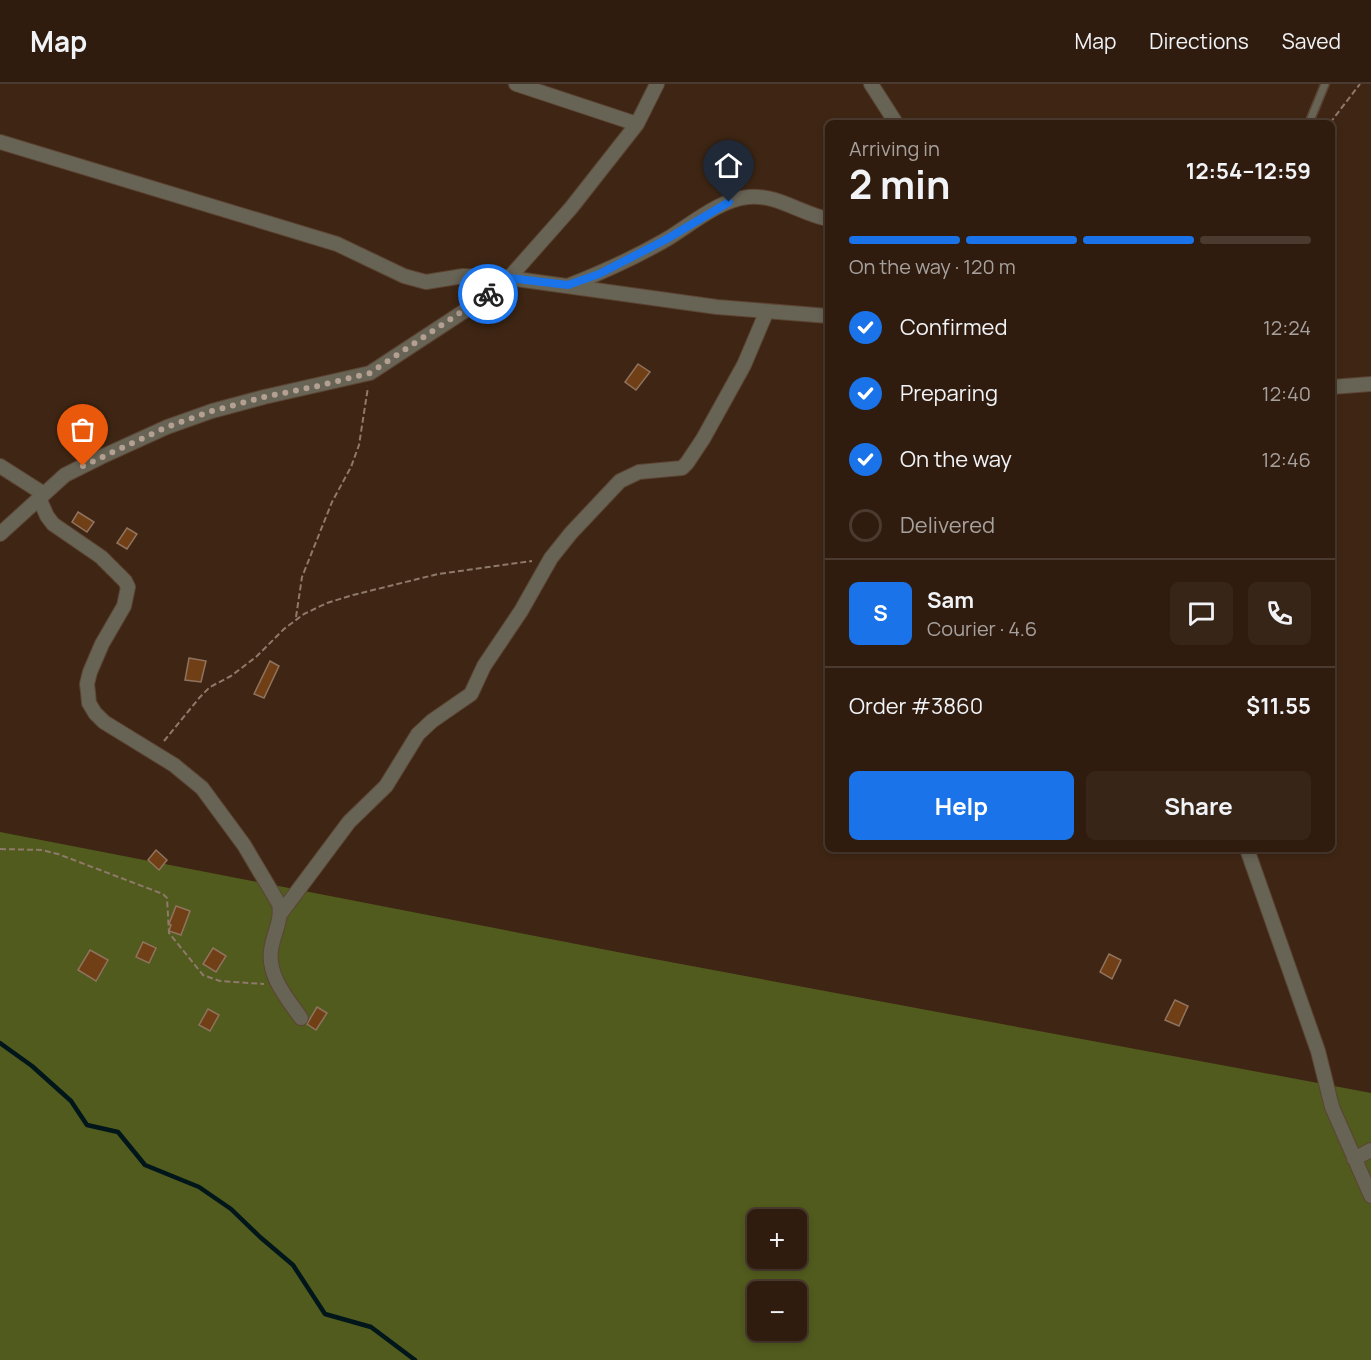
<!DOCTYPE html>
<html lang="en">
<head>
<meta charset="utf-8">
<style>
  :root { --surface:#2f1c0f; --page:#372518; --text:#f1f3f6; --muted:#a7a19e; --line:#4a3a2f; --accent:#1a73e8 }
  body { margin:0; font-family:Manrope,sans-serif; background:var(--page); color:var(--text); height:100vh; display:flex; flex-direction:column; font-size:22px; white-space:nowrap }
  * { box-sizing:border-box; margin:0 }
  p { font-size:20px; color:var(--muted) }
  .icon { flex:none; width:33px; height:33px; fill:none; stroke:currentColor; stroke-width:2; stroke-linecap:round; stroke-linejoin:round }
  .map { position:relative; flex:1; overflow:hidden }
  .drawer { position:absolute; left:825px; top:36px; width:510px; height:732px; display:flex; flex-direction:column; background:var(--surface); border-radius:9px; box-shadow:0 3px 9px #0003,0 0 0 2px var(--line) }
  .drawer>* { flex:none }
  .tools { position:absolute; left:747px; top:1125px; display:grid; gap:12px }
  .tools a { display:grid; place-items:center; width:60px; height:60px; border-radius:9px; background:var(--surface); box-shadow:0 3px 9px #0003,0 0 0 2px var(--line); font-size:30px }
  .pin { position:absolute; display:grid; place-items:center; width:51px; height:51px; color:#fff; margin:-62px -26px; border-radius:50% 50% 50% 0; rotate:-45deg; box-shadow:0 0 6px #0007 }
  .pin .icon { rotate:45deg }
  .courier { position:absolute; display:grid; place-items:center; width:60px; height:60px; margin:-30px; border:4px solid #1a73e8; border-radius:50%; background:#fff; color:#222; box-shadow:0 2px 8px #0007 }
  .summary em { font-style:normal; font-weight:700 }
  .summary div { display:flex; flex-direction:column-reverse }
  .summary { display:flex; align-items:center; justify-content:space-between; height:102px; padding:0 24px }
  h1 { font-size:39px; font-weight:700; line-height:45px }
  .bar { display:grid; grid-template-columns:repeat(4,1fr); gap:9px 6px; align-content:center; height:72px; padding:0 24px }
  .bar i { height:8px; border-radius:4px; background:var(--line) }
  .bar .on { background:var(--accent) }
  .bar p { grid-column:span 4 }
  .line { display:flex; align-items:center; gap:15px; padding:0 24px; border-top:2px solid var(--line) }
  .line div { flex:1 }
  .round { display:grid; place-items:center; flex:none; width:63px; height:63px; border-radius:9px; background:var(--page) }
  ol { padding:0 24px; list-style:none }
  li { display:flex; align-items:center; gap:18px; height:66px }
  li p { margin-inline-start:auto }
  li .icon { padding:6px; border-radius:50%; background:var(--accent); color:#fff; stroke-width:4 }
  li:last-child { color:var(--muted) }
  li i { width:33px; height:33px; border:3px solid var(--line); border-radius:50% }
  .cta { display:flex; gap:12px; margin-top:auto; padding:12px 24px }
  .cta a { flex:1; height:69px; border-radius:9px; background:var(--accent); color:#fff; font-size:24px; font-weight:700; line-height:69px; text-align:center }
  .cta a+a { background:var(--page); color:var(--text) }
  header { display:flex; align-items:center; gap:36px; box-sizing:border-box; height:84px; padding:0 30px; background:var(--surface); border-bottom:2px solid var(--line) }
  header strong { font-size:28px }
  nav { display:flex; gap:33px; margin-inline-start:auto; font-size:21px }
  .map>svg:first-child { display:block }
</style>
</head>
<body>
<header>
<strong>Map</strong>
<nav><a>Map</a><a>Directions</a><a>Saved</a></nav>
</header>
<div class="map">
<svg width="1371" height="1276" viewBox="0 0 1371 1276">
  <rect width="100%" height="100%" fill="#3f2614"/>
  <path fill="#515b1d" fill-rule="evenodd" d="M 0,748 L 638,872 L 1371,1009 L 1371,1276 L 0,1276 ZM 758,1136 L 796,1136 L 796,1174 L 758,1174 ZM 758,1208 L 796,1208 L 796,1246 L 758,1246 Z"/>
  <g fill="none" stroke-linecap="round" stroke-linejoin="round">
    <path stroke="#00161a" stroke-width="4.5" d="M 0,959 L 32,982 L 71,1017 L 87,1041 L 118,1048 L 145,1081 L 199,1103 L 231,1125 L 260,1153 L 293,1181 L 325,1230 L 371,1243 L 415,1276"/>
  </g>
  <path fill="#703f16" stroke="#90735f" stroke-width="1.5" d="M 638,280 L 650,288 L 636,306 L 625,298 Z
    M 78,428 L 94,438 L 87,448 L 72,438 Z
    M 127,444 L 137,450 L 127,465 L 117,459 Z
    M 189,574 L 206,577 L 201,598 L 185,596 Z
    M 270,577 L 279,582 L 264,614 L 254,610 Z
    M 156,766 L 167,776 L 159,786 L 148,776 Z
    M 176,822 L 190,827 L 181,851 L 169,847 L 171,841 L 169,840 Z
    M 143,858 L 156,864 L 149,879 L 136,873 Z
    M 213,864 L 226,872 L 216,888 L 203,880 Z
    M 90,866 L 108,876 L 96,897 L 78,886 Z
    M 1109,870 L 1121,876 L 1112,895 L 1100,888 Z
    M 1175,916 L 1188,922 L 1179,942 L 1165,936 Z
    M 317,923 L 327,929 L 316,946 L 307,940 Z
    M 208,925 L 219,931 L 210,947 L 199,941 Z"/>
  <g fill="none" stroke-linecap="round" stroke-linejoin="round">
    <defs>
      <path id="service" d="M 1309,39 L 1325,0"/>
      <path id="minor" d="M 516,0 L 637,40
        M 871,0 L 896,39
        M 0,58 L 337,160 L 404,192 L 426,198 L 463,192 L 509,194 L 717,223 L 828,232
        M 570,201 C 603,188 636,173 667,155 C 690,141 721,115 748,113 C 777,110 801,130 828,135
        M 1332,303 L 1371,300
        M 0,382 L 44,410
        M 39,414 L 47,432 L 53,440 L 101,473 L 125,497 L 128,503 L 124,522 L 102,560 L 90,588 L 87,600 L 88,608 L 89,619 L 95,629 L 104,638 L 174,681 L 202,704 L 244,761 L 279,820 C 282,835 275,847 272,861 C 265,889 286,913 301,934
        M 0,450 L 65,391 L 101,373 L 167,343 L 212,327 L 264,313 L 370,289 L 463,228 L 509,194 L 571,124 L 637,40 L 657,0
        M 1247,765 L 1318,967 L 1332,1023 L 1371,1112
        M 281,829 L 349,738 L 386,702 L 418,650 L 432,637 L 471,610 L 484,582 L 521,527 L 551,474 L 571,449 L 620,397 L 639,388 L 682,384 L 687,379 L 703,355 L 744,281 L 766,229
        M 1354,1075 L 1371,1066"/>
    </defs>
    <use href="#service" stroke="#5c4433" stroke-width="10"/>
    <use href="#minor" stroke="#5c4433" stroke-width="16"/>
    <path stroke="#8e796a" stroke-width="2" stroke-dasharray="6 3" stroke-linecap="butt" d="M 1330,39 L 1360,0
      M 296,533 L 302,493 L 332,418 L 351,383 L 359,361 L 368,303
      M 164,657 L 200,613 L 210,603 L 231,592 L 256,573 L 284,545 L 304,530 L 327,519 L 353,511 L 438,490 L 532,477
      M 0,765 L 42,766 L 58,770 L 163,810 L 167,814 L 169,849 L 203,891 L 220,897 L 264,900"/>
    <use href="#service" stroke="#676355" stroke-width="7"/>
    <use href="#minor" stroke="#676355" stroke-width="14"/>
  </g>
  <g fill="none" stroke-linecap="round" stroke-linejoin="round">
    <path stroke="#b3a092" stroke-width="6" stroke-dasharray="0 10.8" d="M 83,382 L 167,343 L 212,327 L 264,313 L 318,302 L 370,289 L 488,210"/>
    <path stroke="#1a73e8" stroke-width="8" d="M 488,210 L 509,194 L 568,201 L 599,190 L 665,156 L 729,118"/>
  </g>
</svg>
<div class="tools">
<a>+</a>
<a>−</a>
</div>
<div class="pin" style="left:83px;top:382px;background:#ea580c"><svg class="icon" aria-label="bag" viewBox="0 0 24 24"><path d="M5 8h14l-1 12H6zM9 8a3 3 0 0 1 6 0"/></svg></div>
<div class="pin" style="left:729px;top:118px;background:#1f2937"><svg class="icon" aria-label="home" viewBox="0 0 24 24"><path d="M3 11l9-7 9 7M6 9v11h12V9"/></svg></div>
<div class="courier" style="left:488px;top:210px"><svg class="icon" aria-label="bike" viewBox="0 0 24 24"><circle cx="6" cy="16" r="4"/><circle cx="18" cy="16" r="4"/><path d="M6 16l4-8h5l3 8M10 8l3 8H6M13 5h3"/></svg></div>
<section class="drawer">
<div class="summary"><div><h1>2 min</h1><p>Arriving in</p></div><em>12:54–12:59</em></div>
<div class="bar"><i class="on"></i><i class="on"></i><i class="on"></i><i></i><p>On the way · 120 m</p></div>
<ol>
<li><svg class="icon" aria-label="check" viewBox="0 0 24 24"><path d="M5 12l5 5 9-10"/></svg>Confirmed<p>12:24</p></li>
<li><svg class="icon" aria-label="check" viewBox="0 0 24 24"><path d="M5 12l5 5 9-10"/></svg>Preparing<p>12:40</p></li>
<li><svg class="icon" aria-label="check" viewBox="0 0 24 24"><path d="M5 12l5 5 9-10"/></svg>On the way<p>12:46</p></li>
<li><i></i>Delivered</li>
</ol>
<div class="line" style="height:108px"><b class="round" style="background:var(--accent);color:#fff">S</b><div><b>Sam</b><p>Courier · 4.6</p></div><a class="round"><svg class="icon" aria-label="chat" viewBox="0 0 24 24"><path d="M4 5h16v11H9l-5 4z"/></svg></a><a class="round"><svg class="icon" aria-label="phone" viewBox="0 0 24 24"><path d="M5 4h4l2 5-3 2q2 4 5 5l2-3 5 2v4C11 20 4 13 5 4z"/></svg></a></div>
<div class="line" style="height:78px"><div>Order #3860</div><b>$11.55</b></div>
<div class="cta"><a>Help</a><a>Share</a></div>
</section>
</div>
</body>
</html>
